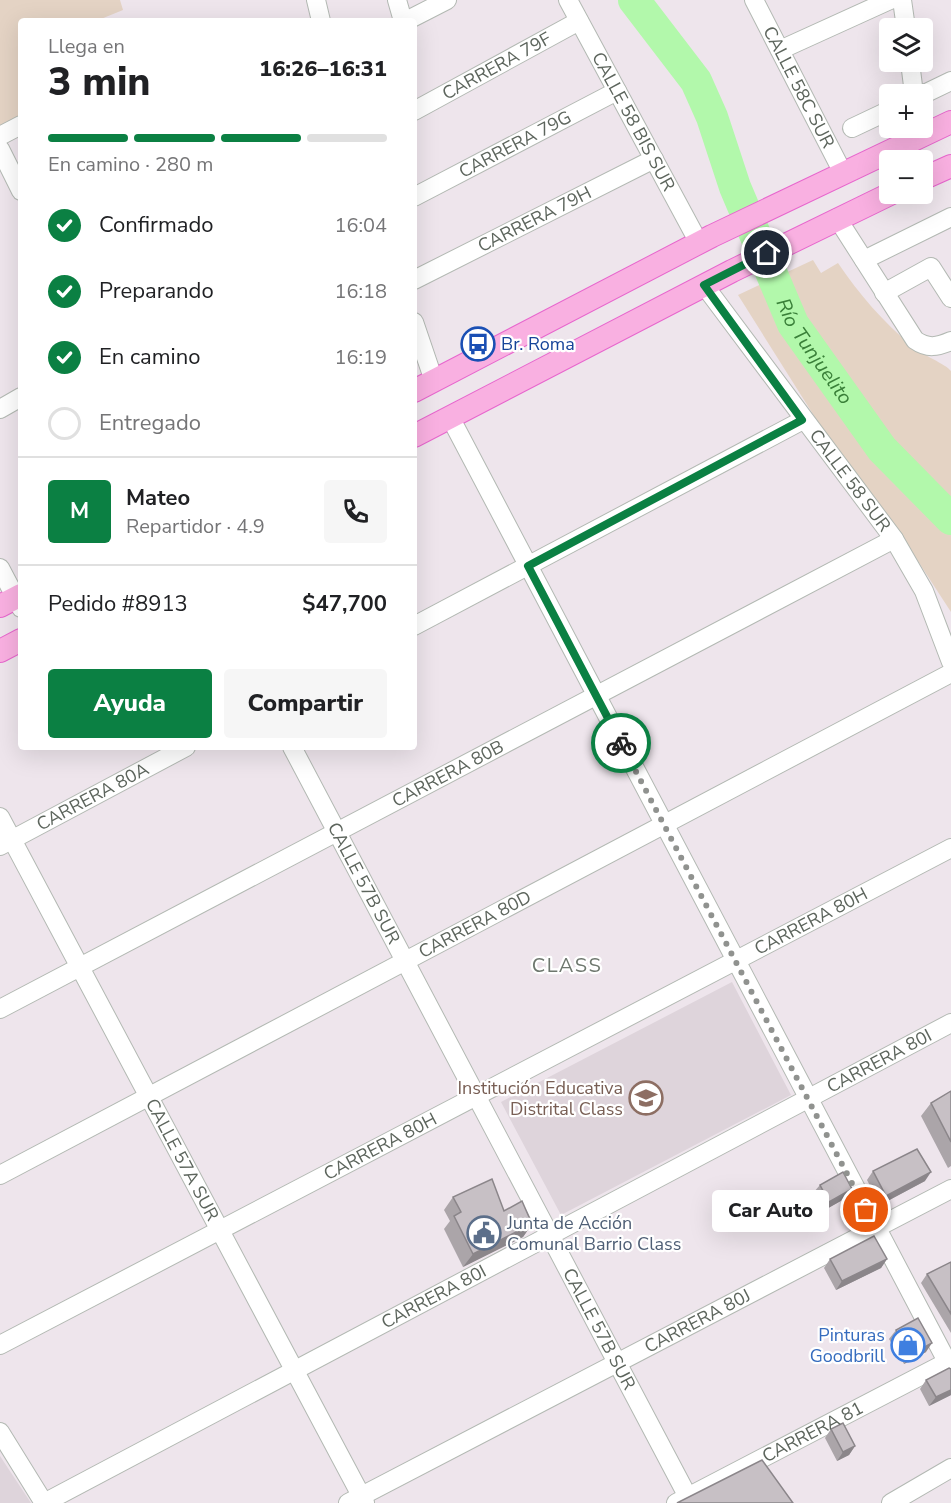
<!DOCTYPE html>
<html lang="es">
<head>
<meta charset="utf-8">
<style>
  :root { --surface:#fff; --page:#f6f6f6; --text:#202124; --muted:#757577; --line:#e0e0e0; --accent:#0b8043 }
  body { margin:0; font-family:"Nunito Sans",sans-serif; background:var(--page); color:var(--text); height:100vh; display:flex; flex-direction:column; font-size:22px; white-space:nowrap }
  * { box-sizing:border-box; margin:0 }
  p { font-size:20px; color:var(--muted) }
  .icon { flex:none; width:33px; height:33px; fill:none; stroke:currentColor; stroke-width:2; stroke-linecap:round; stroke-linejoin:round }
  .map { position:relative; flex:1; overflow:hidden }
  .sheet { position:absolute; left:18px; top:18px; width:399px; height:732px; display:flex; flex-direction:column; background:var(--surface); border-radius:6px; box-shadow:0 6px 24px #0002 }
  .sheet>* { flex:none }
  .buttons { position:absolute; left:879px; top:18px; display:grid; gap:12px }
  .buttons a { display:grid; place-items:center; width:54px; height:54px; border-radius:6px; background:var(--surface); box-shadow:0 6px 24px #0002; font-size:30px }
  .pin { position:absolute; display:grid; place-items:center; width:51px; height:51px; color:#fff; margin:-26px; border:3px solid #fff; border-radius:50%; box-shadow:0 2px 6px #0007 }
  .courier { position:absolute; display:grid; place-items:center; width:60px; height:60px; margin:-30px; border:4px solid #0b8043; border-radius:50%; background:#fff; color:#222; box-shadow:0 2px 8px #0007 }
  .bubble { position:absolute; height:42px; border-radius:6px; background:var(--surface); box-shadow:0 6px 24px #0002; font-size:20px; font-weight:800; line-height:42px; text-align:center }
  .overview em { font-style:normal; font-weight:800 }
  .overview div { display:flex; flex-direction:column-reverse }
  .overview { display:flex; align-items:center; justify-content:space-between; height:102px; padding:0 30px }
  h1 { font-size:39px; font-weight:800; line-height:45px }
  .bar { display:grid; grid-template-columns:repeat(4,1fr); gap:9px 6px; align-content:center; height:72px; padding:0 30px }
  .bar i { height:8px; border-radius:4px; background:var(--line) }
  .bar .current { background:var(--accent) }
  .bar p { grid-column:span 4 }
  .line { display:flex; align-items:center; gap:15px; padding:0 30px; border-top:2px solid var(--line) }
  .line div { flex:1 }
  .round { display:grid; place-items:center; flex:none; width:63px; height:63px; border-radius:6px; background:var(--page) }
  ol { padding:0 30px; list-style:none }
  li { display:flex; align-items:center; gap:18px; height:66px }
  li p { margin-inline-start:auto }
  li .icon { padding:6px; border-radius:50%; background:var(--accent); color:#fff; stroke-width:4 }
  li:last-child { color:var(--muted) }
  li i { width:33px; height:33px; border:3px solid var(--line); border-radius:50% }
  .action { display:flex; gap:12px; margin-top:auto; padding:12px 30px }
  .action a { flex:1; height:69px; border-radius:6px; background:var(--accent); color:#fff; font-size:24px; font-weight:800; line-height:69px; text-align:center }
  .action a+a { background:var(--page); color:var(--text) }
  .map>svg:first-child { display:block }
</style>
</head>
<body>
<div class="map">
<svg width="951" height="1503" viewBox="0 0 951 1503">
  <rect width="100%" height="100%" fill="#eee5ec"/>
  <path fill="#ded4db" d="M 732,982 L 791,1095 L 561,1215 L 501,1102 Z
    M 0,1456 L 31,1503 L 0,1503 Z"/>
  <path fill="#e4d3c4" d="M 0,0 L 120,0 L 123,10 L 96,21 L 21,21 L 21,115 L 0,126 Z
    M 813,260 L 821,273 L 838,263 C 859,294 883,322 912,346 C 922,355 946,364 951,371 L 951,612 L 899,532 L 845,465 L 738,295 Z"/>
  <g fill="none" stroke-linecap="round" stroke-linejoin="round">
    <path stroke="#b2f8ab" stroke-width="32" id="s1" d="M 634,0 L 696,81 L 712,117 L 735,187 L 793,324 L 882,449 L 951,519"/>
    <defs>
      <g id="minor">
        <path d="M 316,0 L 321,21"/>
        <path d="M 397,0 L 403,21"/>
        <path id="s2" d="M 568,0 L 699,243"/>
        <path id="s3" d="M 754,0 L 843,173"/>
        <path d="M 902,0 L 906,28"/>
        <path d="M 406,21 L 447,0"/>
        <path d="M 780,50 L 890,0"/>
        <path d="M 910,62 L 914,94"/>
        <path d="M 922,95 L 951,81"/>
        <path id="s4" d="M 414,111 L 579,21"/>
        <path d="M 852,128 L 890,110"/>
        <path d="M 0,136 L 21,125"/>
        <path d="M 0,149 L 21,191"/>
        <path id="s5" d="M 414,197 L 617,91"/>
        <path d="M 837,218 L 915,340 C 928,349 937,347 951,341"/>
        <path d="M 864,260 L 951,217"/>
        <path id="s6" d="M 414,280 L 654,159"/>
        <path id="s7" d="M 704,285 L 894,539 L 924,591 L 951,662"/>
        <path d="M 884,293 L 931,267 L 951,298"/>
        <path d="M 414,322 L 434,381"/>
        <path d="M 0,409 L 21,397"/>
        <path d="M 450,417 L 951,1369"/>
        <path d="M 0,568 L 21,608"/>
        <path d="M 414,626 L 803,420"/>
        <path id="s8" d="M 292,747 L 688,1497"/>
        <path id="s9" d="M 0,817 L 365,1503"/>
        <path id="s10" d="M 0,846 L 186,747"/>
        <path id="s11" d="M 0,1009 L 894,539"/>
        <path id="s12" d="M 0,1175 L 951,673"/>
        <path id="s13" d="M 0,1345 L 951,848"/>
        <path d="M 0,1432 L 44,1503"/>
        <path id="s14" d="M 44,1503 L 951,1023"/>
        <path id="s15" d="M 348,1503 L 951,1189"/>
        <path id="s16" d="M 676,1503 L 951,1360"/>
        <path d="M 891,1503 L 951,1468"/>
      </g>
      <path id="major" d="M 922,179 L 951,166
        M 414,391 L 712,236 L 951,122
        M 414,436 L 732,271 L 890,194
        M 0,606 L 21,595
        M 0,651 L 21,640"/>
    </defs>
    <use href="#minor" stroke="#b3b9b3" stroke-width="20"/>
    <use href="#major" stroke="#e766cd" stroke-width="24"/>
    <use href="#minor" stroke="#fff" stroke-width="18"/>
    <use href="#major" stroke="#f9b0e1" stroke-width="22"/>
  </g>
  <path fill="#aba5a9" d="M 951,1091 L 951,1166 L 948,1168 L 921,1116 L 931,1103 Z
    M 873,1171 L 925,1181 L 880,1205 L 867,1180 Z
    M 820,1185 L 852,1189 L 846,1198 L 823,1211 L 813,1193 Z
    M 453,1197 L 504,1211 L 532,1224 L 523,1237 L 463,1267 L 444,1229 L 450,1221 L 444,1210 Z
    M 830,1259 L 887,1259 L 881,1268 L 836,1290 L 824,1268 Z
    M 951,1262 L 951,1333 L 921,1283 L 927,1274 Z
    M 896,1330 L 926,1352 L 904,1364 L 889,1339 Z
    M 926,1380 L 951,1395 L 929,1406 L 920,1389 Z
    M 831,1429 L 855,1446 L 849,1455 L 837,1461 L 825,1438 Z"/>
  <path fill="#8b868a" d="M 931,1172 L 925,1181 L 880,1205 L 886,1196 Z
    M 852,1189 L 846,1198 L 823,1211 L 829,1202 Z
    M 532,1224 L 523,1237 L 463,1267 L 473,1254 Z
    M 887,1259 L 881,1268 L 836,1290 L 842,1281 Z
    M 932,1343 L 926,1352 L 904,1364 L 910,1355 Z
    M 951,1390 L 951,1395 L 929,1406 L 936,1397 Z
    M 855,1446 L 849,1455 L 837,1461 L 843,1452 Z"/>
  <path fill="#c7c0c5" stroke="#8b868a" stroke-width="1.5" d="M 951,1091 L 951,1142 L 931,1103 Z
    M 917,1149 L 931,1172 L 886,1196 L 873,1171 Z
    M 843,1172 L 852,1189 L 829,1202 L 820,1185 Z
    M 492,1179 L 504,1211 L 522,1201 L 532,1224 L 473,1254 L 454,1216 L 461,1212 L 453,1197 Z
    M 874,1236 L 887,1259 L 842,1281 L 830,1259 Z
    M 951,1262 L 951,1314 L 927,1274 Z
    M 918,1318 L 932,1343 L 910,1355 L 896,1330 Z
    M 949,1368 L 951,1369 L 951,1390 L 936,1397 L 926,1380 Z
    M 843,1423 L 855,1446 L 843,1452 L 831,1429 Z
    M 762,1460 L 793,1503 L 677,1503 Z"/>
  <g fill="none" stroke-linecap="round" stroke-linejoin="round">
    <path stroke="#90928f" stroke-width="6" stroke-dasharray="0 10.8" d="M 621,743 L 866,1210"/>
    <path stroke="#0b8043" stroke-width="8" d="M 621,743 L 528,566 L 802,420 L 704,285 L 767,253"/>
  </g>
  <defs>
    <symbol id="bus-ring" viewBox="-11 -11 22 22"><circle r="9.5" fill="#fff" stroke="#1a4fb4" stroke-width="1.5"/><path d="M-5-6H5V4H4V6H2V4H-2V6H-4V4H-5ZM-3.5-4V0h7V-4ZM-3.5 1.2v1.5H-2V1.2ZM2 1.2v1.5H3.5V1.2Z" fill="#1a4fb4"/></symbol>
    <symbol id="school-ring" viewBox="-11 -11 22 22"><circle r="9.5" fill="#fff" stroke="#8d6e63" stroke-width="1.5"/><path d="M0-5L7-2L0 1L-7-2ZM-4 1L0 2.5L4 1V4Q0 6-4 4Z" fill="#8d6e63"/></symbol>
    <symbol id="civic-ring" viewBox="-11 -11 22 22"><circle r="9.5" fill="#fff" stroke="#5c6f8a" stroke-width="1.5"/><path d="M-.6-6.5H3V-4.5H.6V-3L4-1V1h2V6H-6V1h2V-1L-.6-3ZM-1.2 2.5V6h2.4V2.5Z" fill="#5c6f8a"/></symbol>
    <symbol id="shop-ring" viewBox="-11 -11 22 22"><circle r="9.5" fill="#fff" stroke="#3f7fe0" stroke-width="1.5"/><path d="M-5-2.5h2.3a2.7 3.5 0 0 1 5.4 0H5L5.5 6h-11ZM-1.5-2.5h3a1.5 2.3 0 0 0-3 0Z" fill="#3f7fe0"/></symbol>
  </defs>
  <g fill-rule="evenodd">
    <use href="#bus-ring" x="459" y="325" width="38" height="38"/>
    <use href="#school-ring" x="627" y="1079" width="38" height="38"/>
    <use href="#civic-ring" x="465" y="1214" width="38" height="38"/>
    <use href="#shop-ring" x="889" y="1326" width="38" height="38"/>
  </g>
  <g text-anchor="middle" dominant-baseline="central" stroke-width="4.5" stroke-linejoin="round" paint-order="stroke">
    <g font-size="18" fill="#5d655d" stroke="#fff">
      <text stroke="none"><textPath href="#s4" startOffset="94">CARRERA 79F</textPath></text>
      <text stroke="none"><textPath href="#s3" startOffset="98">CALLE 58C SUR</textPath></text>
      <text stroke="none"><textPath href="#s2" startOffset="138">CALLE 58 BIS SUR</textPath></text>
      <text stroke="none"><textPath href="#s5" startOffset="114">CARRERA 79G</textPath></text>
      <text stroke="none"><textPath href="#s6" startOffset="135">CARRERA 79H</textPath></text>
      <text stroke="none"><textPath href="#s7" startOffset="244">CALLE 58 SUR</textPath></text>
      <text stroke="none"><textPath href="#s11" startOffset="506">CARRERA 80B</textPath></text>
      <text stroke="none"><textPath href="#s10" startOffset="105">CARRERA 80A</textPath></text>
      <text stroke="none"><textPath href="#s8" startOffset="154">CALLE 57B SUR</textPath></text>
      <text stroke="none"><textPath href="#s13" startOffset="915">CARRERA 80H</textPath></text>
      <text stroke="none"><textPath href="#s12" startOffset="537">CARRERA 80D</textPath></text>
      <text stroke="none"><textPath href="#s14" startOffset="945">CARRERA 80I</textPath></text>
      <text stroke="none"><textPath href="#s13" startOffset="429">CARRERA 80H</textPath></text>
      <text stroke="none"><textPath href="#s9" startOffset="388">CALLE 57A SUR</textPath></text>
      <text stroke="none"><textPath href="#s14" startOffset="441">CARRERA 80I</textPath></text>
      <text stroke="none"><textPath href="#s15" startOffset="394">CARRERA 80J</textPath></text>
      <text stroke="none"><textPath href="#s8" startOffset="658">CALLE 57B SUR</textPath></text>
      <text stroke="none"><textPath href="#s16" startOffset="154">CARRERA 81</textPath></text>
    </g>
    <g font-size="18" fill="#164399" stroke="#fff" text-anchor="start">
      <text x="501" y="344">Br. Roma</text>
    </g>
    <g font-size="18" fill="#785e54" stroke="#fff" text-anchor="end">
      <text x="623" y="1088">Institución Educativa<tspan x="623" dy="21">Distrital Class</tspan></text>
    </g>
    <g font-size="18" fill="#4e5e75" stroke="#fff" text-anchor="start">
      <text x="507" y="1223">Junta de Acción<tspan x="507" dy="21">Comunal Barrio Class</tspan></text>
    </g>
    <g font-size="18" fill="#366cbe" stroke="#fff" text-anchor="end">
      <text x="885" y="1335">Pinturas<tspan x="885" dy="21">Goodbrill</tspan></text>
    </g>
    <g font-size="20" font-style="italic" fill="#3a8039" stroke="#fff">
      <text stroke="none"><textPath href="#s1" startOffset="398">Río Tunjuelito</textPath></text>
    </g>
    <g font-size="20" letter-spacing="1.5" fill="#6e776e" stroke="#fff">
      <text x="567" y="965">CLASS</text>
    </g>
  </g>
</svg>
<div class="buttons">
<a><svg class="icon" aria-label="layers" viewBox="0 0 24 24"><path d="M12 4l9 5-9 5-9-5zM3 14l9 5 9-5"/></svg></a>
<a>+</a>
<a>−</a>
</div>
<div class="pin" style="left:866px;top:1210px;background:#ea580c"><svg class="icon" aria-label="bag" viewBox="0 0 24 24"><path d="M5 8h14l-1 12H6zM9 8a3 3 0 0 1 6 0"/></svg></div>
<div class="pin" style="left:767px;top:253px;background:#1f2937"><svg class="icon" aria-label="home" viewBox="0 0 24 24"><path d="M3 11l9-7 9 7M6 9v11h12V9"/></svg></div>
<div class="courier" style="left:621px;top:743px"><svg class="icon" aria-label="bike" viewBox="0 0 24 24"><circle cx="6" cy="16" r="4"/><circle cx="18" cy="16" r="4"/><path d="M6 16l4-8h5l3 8M10 8l3 8H6M13 5h3"/></svg></div>
<div class="bubble" style="left:712px;top:1190px;width:117px">Car Auto</div>
<section class="sheet">
<div class="overview"><div><h1>3 min</h1><p>Llega en</p></div><em>16:26–16:31</em></div>
<div class="bar"><i class="current"></i><i class="current"></i><i class="current"></i><i></i><p>En camino · 280 m</p></div>
<ol>
<li><svg class="icon" aria-label="check" viewBox="0 0 24 24"><path d="M5 12l5 5 9-10"/></svg>Confirmado<p>16:04</p></li>
<li><svg class="icon" aria-label="check" viewBox="0 0 24 24"><path d="M5 12l5 5 9-10"/></svg>Preparando<p>16:18</p></li>
<li><svg class="icon" aria-label="check" viewBox="0 0 24 24"><path d="M5 12l5 5 9-10"/></svg>En camino<p>16:19</p></li>
<li><i></i>Entregado</li>
</ol>
<div class="line" style="height:108px"><b class="round" style="background:var(--accent);color:#fff">M</b><div><b>Mateo</b><p>Repartidor · 4.9</p></div><a class="round"><svg class="icon" aria-label="phone" viewBox="0 0 24 24"><path d="M5 4h4l2 5-3 2q2 4 5 5l2-3 5 2v4C11 20 4 13 5 4z"/></svg></a></div>
<div class="line" style="height:78px"><div>Pedido #8913</div><b>$47,700</b></div>
<div class="action"><a>Ayuda</a><a>Compartir</a></div>
</section>
</div>
</body>
</html>
